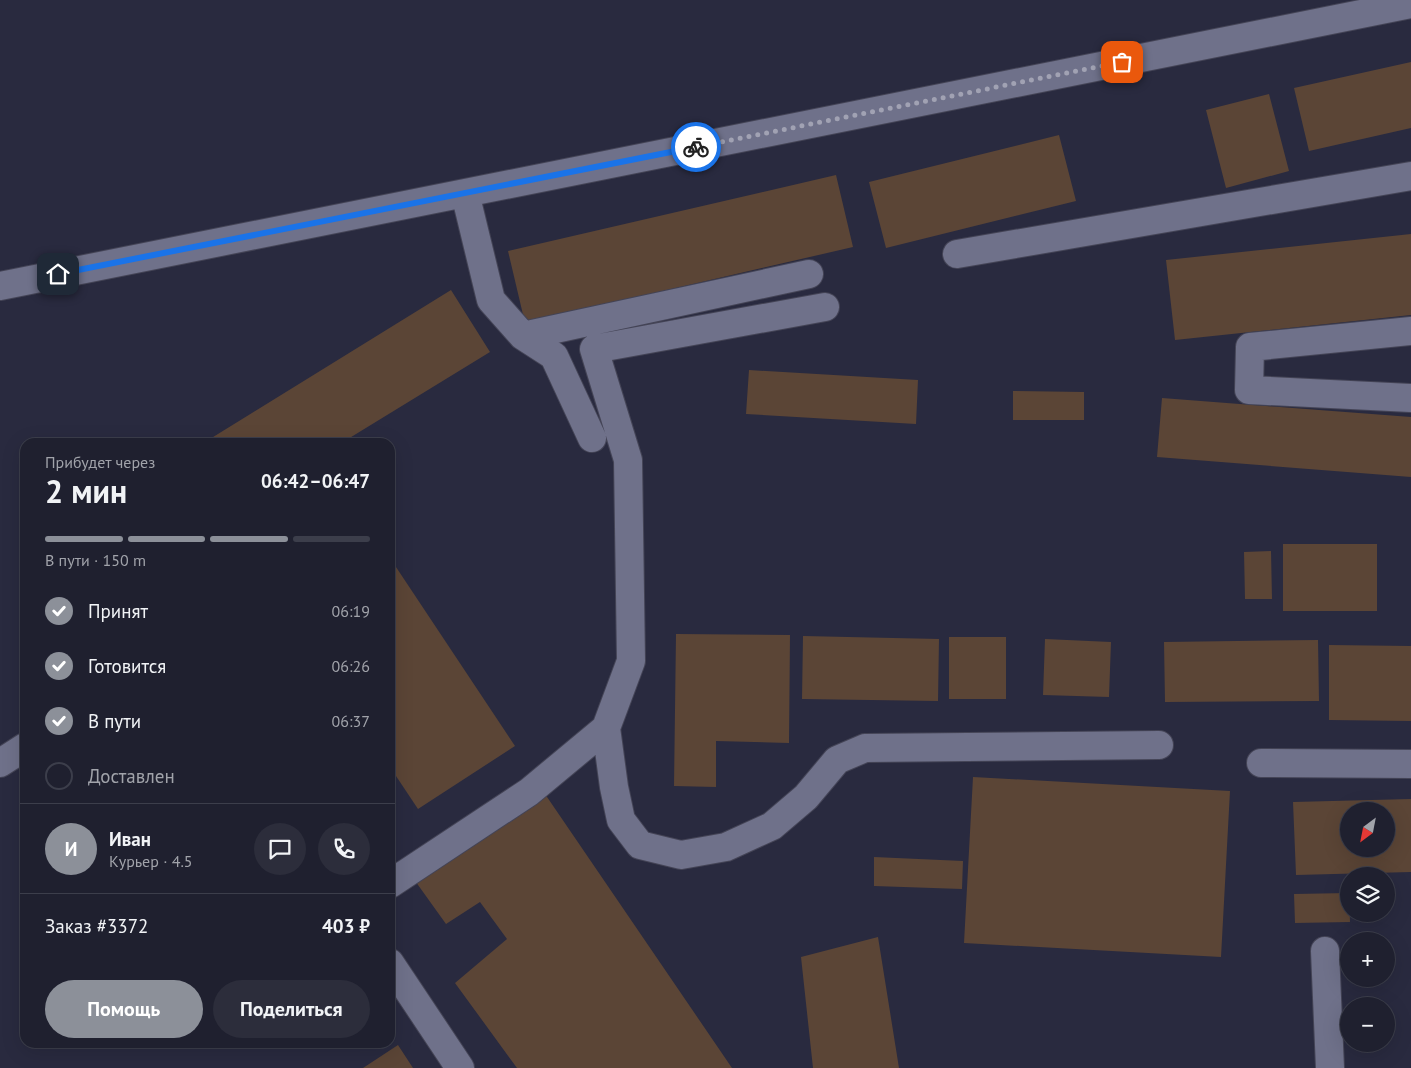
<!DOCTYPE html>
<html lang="ru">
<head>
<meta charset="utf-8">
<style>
  :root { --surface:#1f202f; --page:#2c2d3b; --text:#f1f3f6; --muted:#a1a3aa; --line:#3c3e4b; --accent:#8c9099 }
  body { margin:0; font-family:"PT Sans",sans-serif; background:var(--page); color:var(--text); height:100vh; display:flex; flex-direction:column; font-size:19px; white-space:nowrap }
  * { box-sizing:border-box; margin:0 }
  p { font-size:16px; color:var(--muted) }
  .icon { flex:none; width:28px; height:28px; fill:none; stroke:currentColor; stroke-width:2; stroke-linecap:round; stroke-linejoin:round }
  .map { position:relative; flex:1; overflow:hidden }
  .sheet { position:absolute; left:20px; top:438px; width:375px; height:610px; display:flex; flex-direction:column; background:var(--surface); border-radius:15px; box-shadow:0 5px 20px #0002,0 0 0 1px var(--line) }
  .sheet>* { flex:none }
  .needle { width:32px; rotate:212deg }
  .controls { position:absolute; left:1340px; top:802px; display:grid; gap:10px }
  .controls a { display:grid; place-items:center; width:55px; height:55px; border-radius:50%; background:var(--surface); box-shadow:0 5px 20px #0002,0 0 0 1px var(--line); font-size:25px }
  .pin { position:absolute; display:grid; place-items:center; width:42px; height:42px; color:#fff; margin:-21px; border-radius:10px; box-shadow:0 2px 8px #0006 }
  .courier { position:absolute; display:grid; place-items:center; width:50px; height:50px; margin:-25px; border:4px solid #1a73e8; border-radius:50%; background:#fff; color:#222; box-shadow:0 1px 6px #0007 }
  .overview em { font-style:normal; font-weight:600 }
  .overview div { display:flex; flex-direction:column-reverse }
  .overview { display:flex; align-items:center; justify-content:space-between; height:85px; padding:0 25px }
  h1 { font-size:32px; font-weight:600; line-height:38px }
  .bar { display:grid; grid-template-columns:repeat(4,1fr); gap:8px 5px; align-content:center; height:60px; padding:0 25px }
  .bar i { height:6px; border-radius:4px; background:var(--line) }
  .bar .on { background:var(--accent) }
  .bar p { grid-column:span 4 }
  .line { display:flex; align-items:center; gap:12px; padding:0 25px; border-top:1px solid var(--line) }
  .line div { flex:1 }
  .round { display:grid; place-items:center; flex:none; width:52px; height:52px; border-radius:26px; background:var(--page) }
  ol { padding:0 25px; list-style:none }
  li { display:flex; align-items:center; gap:15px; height:55px }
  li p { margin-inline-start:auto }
  li .icon { padding:5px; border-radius:50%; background:var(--accent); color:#fff; stroke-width:4 }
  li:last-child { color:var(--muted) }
  li i { width:28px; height:28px; border:2px solid var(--line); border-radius:50% }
  .cta { display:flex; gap:10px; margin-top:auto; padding:10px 25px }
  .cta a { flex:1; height:58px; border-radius:30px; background:var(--accent); color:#fff; font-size:20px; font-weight:600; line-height:58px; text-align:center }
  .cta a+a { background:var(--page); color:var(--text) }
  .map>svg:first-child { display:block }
</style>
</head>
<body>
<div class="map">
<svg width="1411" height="1068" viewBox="0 0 1411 1068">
  <rect width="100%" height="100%" fill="#292a3f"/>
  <path fill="#5b4536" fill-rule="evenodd" d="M 1411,62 L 1411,128 L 1309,151 L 1294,88 Z
    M 1269,94 L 1289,171 L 1226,188 L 1206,110 Z
    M 1059,135 L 1076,201 L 886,248 L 869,182 Z
    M 836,175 L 853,247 L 525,323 L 508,251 Z
    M 1411,234 L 1411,315 L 1175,340 L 1166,260 Z
    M 451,290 L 490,352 L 343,442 L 205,442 Z
    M 749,370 L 918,380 L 916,424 L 746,414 Z
    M 1013,391 L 1084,392 L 1084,420 L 1013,420 Z
    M 1162,398 L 1411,417 L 1411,477 L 1157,457 Z
    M 1283,544 L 1377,544 L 1377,611 L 1283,611 Z
    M 1271,551 L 1272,599 L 1245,599 L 1244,552 Z
    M 390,558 L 515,746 L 418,809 L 390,767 Z
    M 676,634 L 790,635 L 789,743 L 716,741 L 716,787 L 674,786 Z
    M 803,636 L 939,639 L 938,701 L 802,699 Z
    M 949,637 L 1006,637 L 1006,699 L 949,699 Z
    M 1045,639 L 1111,642 L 1109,697 L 1043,695 Z
    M 1318,640 L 1319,701 L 1165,702 L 1164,642 Z
    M 1329,645 L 1411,646 L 1411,721 L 1329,720 Z
    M 973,777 L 1230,791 L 1221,957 L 964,943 Z
    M 545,794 L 732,1068 L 517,1068 L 455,983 L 507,939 L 480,902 L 446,924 L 413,878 Z
    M 1411,799 L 1411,872 L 1296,875 L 1293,802 ZM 1349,811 L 1386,811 L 1386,849 L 1349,849 Z
    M 874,857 L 963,861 L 962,889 L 874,886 Z
    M 1349,893 L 1350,922 L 1295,923 L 1294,894 Z
    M 878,937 L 899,1068 L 813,1068 L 801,957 Z
    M 398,1045 L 413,1068 L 363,1068 Z"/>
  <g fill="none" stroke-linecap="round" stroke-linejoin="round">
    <defs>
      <path id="minor" d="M 465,193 L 491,300 L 523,336 L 554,356 L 592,438
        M 957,254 L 1411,176
        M 0,286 L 1411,4
        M 1411,331 L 1250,347 L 1249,390 L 1411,398
        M 523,336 L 809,274
        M 606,728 L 614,787 L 621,820 L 640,845 L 681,855 L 726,847 L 772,826 L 806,797 L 837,760 L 865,748 L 1159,745
        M 0,763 L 25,747
        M 1261,763 L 1411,764
        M 390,884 L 529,792 L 606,728 L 631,661 L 628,460 L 594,349 L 825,307
        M 1325,951 L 1330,1068
        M 390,963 L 460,1068"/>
    </defs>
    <use href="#minor" stroke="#444456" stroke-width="30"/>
    <use href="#minor" stroke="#6f718a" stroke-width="28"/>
  </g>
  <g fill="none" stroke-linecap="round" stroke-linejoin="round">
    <path stroke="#a1a2b3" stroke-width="5" stroke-dasharray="0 9" d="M 696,147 L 1122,62"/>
    <path stroke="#1a73e8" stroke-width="6" d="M 58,274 L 696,147"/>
  </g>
</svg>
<div class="controls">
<a><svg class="needle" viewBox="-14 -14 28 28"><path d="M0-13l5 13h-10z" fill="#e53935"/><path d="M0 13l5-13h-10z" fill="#a1a3aa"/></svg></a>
<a><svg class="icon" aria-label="layers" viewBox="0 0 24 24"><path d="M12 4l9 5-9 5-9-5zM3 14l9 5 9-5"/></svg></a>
<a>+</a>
<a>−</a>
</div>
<div class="pin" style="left:1122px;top:62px;background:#ea580c"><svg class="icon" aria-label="bag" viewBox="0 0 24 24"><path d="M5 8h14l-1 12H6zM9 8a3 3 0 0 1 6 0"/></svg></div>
<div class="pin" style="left:58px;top:274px;background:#1f2937"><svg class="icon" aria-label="home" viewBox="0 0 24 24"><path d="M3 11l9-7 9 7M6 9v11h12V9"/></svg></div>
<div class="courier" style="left:696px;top:147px"><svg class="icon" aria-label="bike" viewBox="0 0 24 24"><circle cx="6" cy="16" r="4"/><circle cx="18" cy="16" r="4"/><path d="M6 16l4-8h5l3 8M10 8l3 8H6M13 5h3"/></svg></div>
<section class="sheet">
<div class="overview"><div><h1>2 мин</h1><p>Прибудет через</p></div><em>06:42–06:47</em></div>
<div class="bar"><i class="on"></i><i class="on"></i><i class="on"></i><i></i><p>В пути · 150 m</p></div>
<ol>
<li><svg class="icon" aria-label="check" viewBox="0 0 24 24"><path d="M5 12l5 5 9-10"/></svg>Принят<p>06:19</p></li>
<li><svg class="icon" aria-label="check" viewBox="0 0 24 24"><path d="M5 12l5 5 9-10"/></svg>Готовится<p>06:26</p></li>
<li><svg class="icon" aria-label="check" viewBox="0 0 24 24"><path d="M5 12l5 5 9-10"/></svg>В пути<p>06:37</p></li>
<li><i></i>Доставлен</li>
</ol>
<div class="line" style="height:90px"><b class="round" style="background:var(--accent);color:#fff">И</b><div><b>Иван</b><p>Курьер · 4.5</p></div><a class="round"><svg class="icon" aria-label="chat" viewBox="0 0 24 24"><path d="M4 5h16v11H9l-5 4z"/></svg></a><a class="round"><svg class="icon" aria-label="phone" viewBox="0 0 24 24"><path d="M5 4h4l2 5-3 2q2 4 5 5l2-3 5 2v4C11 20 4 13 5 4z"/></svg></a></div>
<div class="line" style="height:65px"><div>Заказ #3372</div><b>403 ₽</b></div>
<div class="cta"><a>Помощь</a><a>Поделиться</a></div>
</section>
</div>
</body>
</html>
